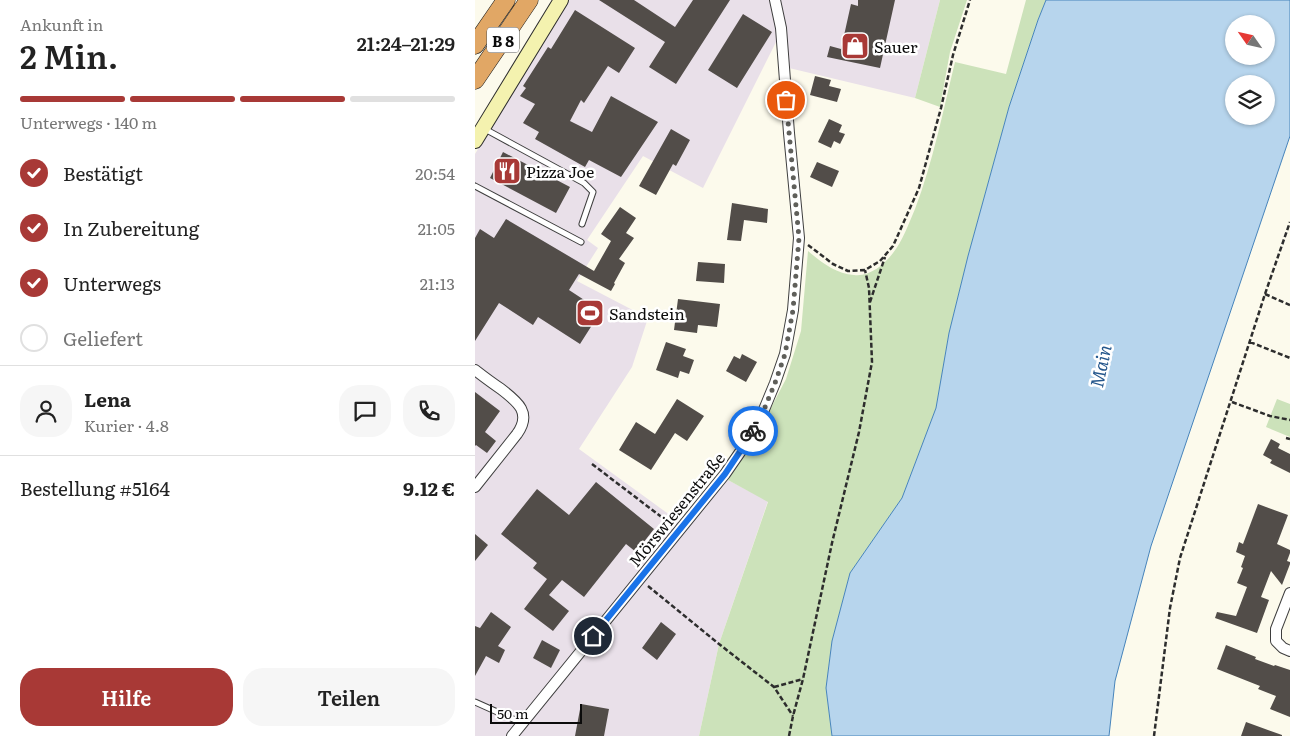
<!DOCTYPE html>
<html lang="de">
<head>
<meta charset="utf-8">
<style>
  :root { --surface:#fff; --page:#f6f6f6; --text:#222; --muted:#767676; --line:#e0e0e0; --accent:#a83936 }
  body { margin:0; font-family:Literata,serif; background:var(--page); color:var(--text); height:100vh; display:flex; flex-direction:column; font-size:19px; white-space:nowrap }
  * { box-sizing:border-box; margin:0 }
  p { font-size:16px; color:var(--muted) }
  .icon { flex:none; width:28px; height:28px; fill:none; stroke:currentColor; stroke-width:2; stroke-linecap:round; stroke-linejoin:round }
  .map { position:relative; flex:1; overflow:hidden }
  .details { display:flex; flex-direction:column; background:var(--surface); width:475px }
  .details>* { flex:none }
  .needle { width:32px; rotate:304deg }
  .buttons { position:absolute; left:750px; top:15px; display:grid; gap:10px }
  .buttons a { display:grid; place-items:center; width:50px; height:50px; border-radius:50%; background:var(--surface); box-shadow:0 1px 4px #0004; font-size:25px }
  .scale { position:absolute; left:15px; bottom:12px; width:92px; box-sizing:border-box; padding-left:5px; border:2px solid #0b0b0b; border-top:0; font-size:14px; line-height:18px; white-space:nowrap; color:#0b0b0b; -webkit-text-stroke:4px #fff; paint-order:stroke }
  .pin { position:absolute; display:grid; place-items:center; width:42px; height:42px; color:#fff; margin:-21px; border:2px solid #fff; border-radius:50%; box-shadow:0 1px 5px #0007 }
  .courier { position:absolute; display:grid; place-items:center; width:50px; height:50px; margin:-25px; border:4px solid #1a73e8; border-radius:50%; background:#fff; color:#222; box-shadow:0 1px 6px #0007 }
  .summary em { font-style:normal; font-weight:600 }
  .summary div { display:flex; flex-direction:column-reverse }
  .summary { display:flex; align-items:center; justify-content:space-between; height:85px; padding:0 20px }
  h1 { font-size:32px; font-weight:600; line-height:38px }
  .bar { display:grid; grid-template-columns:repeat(4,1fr); gap:8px 5px; align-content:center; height:60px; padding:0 20px }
  .bar i { height:6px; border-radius:4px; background:var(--line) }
  .bar .active { background:var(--accent) }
  .bar p { grid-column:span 4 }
  .line { display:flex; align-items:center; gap:12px; padding:0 20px; border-top:1px solid var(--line) }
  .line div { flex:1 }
  .round { display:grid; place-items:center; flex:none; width:52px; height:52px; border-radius:20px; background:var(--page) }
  ol { padding:0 20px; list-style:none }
  li { display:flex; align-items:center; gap:15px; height:55px }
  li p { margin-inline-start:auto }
  li .icon { padding:5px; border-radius:50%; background:var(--accent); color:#fff; stroke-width:4 }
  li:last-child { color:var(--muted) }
  li i { width:28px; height:28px; border:2px solid var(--line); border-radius:50% }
  .button { display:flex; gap:10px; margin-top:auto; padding:10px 20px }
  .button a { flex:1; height:58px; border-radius:20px; background:var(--accent); color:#fff; font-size:20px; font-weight:600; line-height:58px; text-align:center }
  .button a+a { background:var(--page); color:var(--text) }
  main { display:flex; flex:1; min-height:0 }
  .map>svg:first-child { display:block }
</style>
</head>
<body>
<main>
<section class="details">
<div class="summary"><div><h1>2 Min.</h1><p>Ankunft in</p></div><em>21:24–21:29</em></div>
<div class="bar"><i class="active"></i><i class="active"></i><i class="active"></i><i></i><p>Unterwegs · 140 m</p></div>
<ol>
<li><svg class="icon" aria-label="check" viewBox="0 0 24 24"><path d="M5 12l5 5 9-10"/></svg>Bestätigt<p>20:54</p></li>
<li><svg class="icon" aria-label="check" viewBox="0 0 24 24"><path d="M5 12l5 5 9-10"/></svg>In Zubereitung<p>21:05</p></li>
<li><svg class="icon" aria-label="check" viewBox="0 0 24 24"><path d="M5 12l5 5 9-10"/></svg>Unterwegs<p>21:13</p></li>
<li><i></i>Geliefert</li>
</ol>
<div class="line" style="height:90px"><a class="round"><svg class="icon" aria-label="person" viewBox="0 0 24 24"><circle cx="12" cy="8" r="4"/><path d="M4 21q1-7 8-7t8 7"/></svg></a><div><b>Lena</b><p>Kurier · 4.8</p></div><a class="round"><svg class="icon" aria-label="chat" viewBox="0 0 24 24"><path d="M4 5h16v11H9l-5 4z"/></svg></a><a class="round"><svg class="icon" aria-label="phone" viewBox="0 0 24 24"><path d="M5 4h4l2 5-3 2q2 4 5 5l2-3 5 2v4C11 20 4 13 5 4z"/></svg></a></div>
<div class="line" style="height:65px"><div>Bestellung #5164</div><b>9.12 €</b></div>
<div class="button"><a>Hilfe</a><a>Teilen</a></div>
</section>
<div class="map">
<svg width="815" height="736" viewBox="0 0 815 736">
  <rect width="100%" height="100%" fill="#fcfaec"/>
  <path fill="#e9e0e9" d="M 94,0 L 465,0 L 440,98 L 314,68 L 306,32 L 228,188 L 168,156 L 112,240 L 123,248 L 102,281 L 173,318 L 157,367 L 104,449 L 210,526 L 253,480 L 293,501 L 244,644 L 224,736 L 0,736 L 0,154 Z"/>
  <path fill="#cce2ba" d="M 465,0 L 492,0 L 475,52 L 465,107 L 440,98 Z
    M 551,0 L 571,0 L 563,20 L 534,107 L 493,256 L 474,333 L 461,408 L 427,498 L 375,573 L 357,641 L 351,688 L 357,736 L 224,736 L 244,644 L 293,502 L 253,480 L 286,427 L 311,379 L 326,331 L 333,251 C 346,262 361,274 379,275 C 394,277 409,265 418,253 C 427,242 434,223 440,209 C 458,162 468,111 480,62 L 531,74 Z
    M 802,399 L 815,404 L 815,437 L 791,427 Z"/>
  <path fill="#b7d5ed" stroke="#4784bb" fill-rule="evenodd" d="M 571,0 L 815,0 L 815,136 L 676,546 L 640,681 L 634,736 L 357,736 L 351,688 L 357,641 L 375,573 L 427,498 L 461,408 L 474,333 L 493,256 L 534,107 L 563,20 ZM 759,24 L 791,24 L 791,56 L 759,56 ZM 759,84 L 791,84 L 791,116 L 759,116 Z"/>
  <path fill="#524d49" d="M 124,0 L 159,0 L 200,27 L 218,0 L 255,0 L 201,84 L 174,67 L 190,42 Z
    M 383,0 L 420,0 L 405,68 L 352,57 L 355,46 L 366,49 L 376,4 L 383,6 Z
    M 100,10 L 160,48 L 144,73 L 133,66 L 109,103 L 106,100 L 95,121 L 117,132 L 136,96 L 183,122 L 146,177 L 114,160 L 110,167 L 60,139 L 64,132 L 48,123 L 60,104 L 45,96 L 51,88 L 48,86 L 73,47 L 76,49 Z
    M 268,14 L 297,32 L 262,88 L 233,70 Z
    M 340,76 L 356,80 L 354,86 L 366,89 L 362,102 L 335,95 Z
    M 354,119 L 367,125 L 364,132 L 370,134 L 365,144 L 359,141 L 356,148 L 343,142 Z
    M 196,129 L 215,140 L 201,166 L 198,164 L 181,195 L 164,186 Z
    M 28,152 L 95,187 L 81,213 L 15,178 Z
    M 342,162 L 364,171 L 357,187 L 335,177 Z
    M 257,203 L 293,209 L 292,223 L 269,220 L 266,241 L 252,240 Z
    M 145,207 L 161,218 L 151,233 L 159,238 L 144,259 L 150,263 L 139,283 L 140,284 L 136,291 L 104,274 L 94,290 L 126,311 L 105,344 L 63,317 L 58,325 L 24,303 L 0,341 L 0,238 L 5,229 L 19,238 L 31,219 L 119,271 L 136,241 L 126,234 Z
    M 223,262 L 250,264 L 249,283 L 221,281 Z
    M 203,299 L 245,304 L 242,327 L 223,325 L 222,333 L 199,330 Z
    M 191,342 L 211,349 L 208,356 L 219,360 L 214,374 L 205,371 L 203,378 L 181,370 Z
    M 267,354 L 282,362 L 271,382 L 251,371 L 259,356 L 265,359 Z
    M 0,392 L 25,411 L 10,432 L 21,441 L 12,453 L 1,445 L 0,446 Z
    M 202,399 L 229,416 L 212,441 L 200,433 L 176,470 L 144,450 L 161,422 L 180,434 Z
    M 796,439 L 805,444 L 803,448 L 815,454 L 815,473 L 795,463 L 797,460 L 788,455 Z
    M 121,482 L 179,529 L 161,552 L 151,544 L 109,597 L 87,580 L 74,595 L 94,611 L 78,631 L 49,609 L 72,579 L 58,568 L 62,563 L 26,534 L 62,489 L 94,515 Z
    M 783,504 L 813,515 L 802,544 L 815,550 L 815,553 L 812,561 L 815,562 L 815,564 L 807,585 L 796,571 L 786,597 L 794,600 L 782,633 L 740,618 L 742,612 L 761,616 L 772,587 L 762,583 L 768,568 L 766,567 L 770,556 L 761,552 L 764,542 L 768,544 Z
    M 0,534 L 13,545 L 0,561 Z
    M 16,612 L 36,627 L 23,646 L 30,650 L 24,663 L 11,656 L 0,676 L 0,626 L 5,628 Z
    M 186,622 L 201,634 L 182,660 L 167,648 Z
    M 67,640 L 85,650 L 76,668 L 58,658 Z
    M 751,645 L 781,657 L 780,659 L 799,666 L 800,665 L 815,670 L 815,717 L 795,709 L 801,696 L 783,689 L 785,686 L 742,669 Z
    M 106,704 L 134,709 L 129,736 L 100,736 Z
    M 771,722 L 807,735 L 807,736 L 766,736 Z"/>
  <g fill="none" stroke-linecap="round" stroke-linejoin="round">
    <defs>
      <path id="lane" d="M 8,128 L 109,183 L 118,192 L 107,224
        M 0,186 L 106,242
        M 0,702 L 47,723"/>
      <path id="street" d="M 0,370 C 9,377 17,383 26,389 C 43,402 57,413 42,434 L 0,487
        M 815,593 L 801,629 L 801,641 L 808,648 L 815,651
        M 37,736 L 250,474 L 270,445 L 288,412 L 300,383 L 310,354 L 318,310 L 324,238 L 314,133 L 306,28 L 300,0"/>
      <path id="secondary" d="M 0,141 L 86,0"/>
      <path id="highway" d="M 0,45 L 31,0
        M 0,80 L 54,0"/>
    </defs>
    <use href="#lane" stroke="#3e3e3e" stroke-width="7"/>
    <use href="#street" stroke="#3e3e3e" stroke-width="12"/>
    <use href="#secondary" stroke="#2d2d2d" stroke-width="16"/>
    <use href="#highway" stroke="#1c1c1c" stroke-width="19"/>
    <path stroke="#2d2d2d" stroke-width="2.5" stroke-dasharray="5 2.5" stroke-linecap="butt" d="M 333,245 L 358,264 L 373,271 L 390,270 L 405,261 L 418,246 L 444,188 L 466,108 L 478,55 L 495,0
      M 790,294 L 815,305
      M 395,302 L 410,257
      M 775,342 L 815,358
      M 757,402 L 795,416 L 815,420
      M 811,438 L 815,439
      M 117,464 L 197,525
      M 173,586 L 244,644 L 299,687 L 318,716
      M 299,687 L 328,679
      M 314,736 L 318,716 L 328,679 L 357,543 L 384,432 L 397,362 L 394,288 L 390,270
      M 679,736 L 695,608 L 705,558 L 790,294 L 815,222"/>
    <use href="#lane" stroke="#fff" stroke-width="5"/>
    <use href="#street" stroke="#fff" stroke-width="10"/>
    <use href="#secondary" stroke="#f4f2af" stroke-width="14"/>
    <use href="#highway" stroke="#e1a765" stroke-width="18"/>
  </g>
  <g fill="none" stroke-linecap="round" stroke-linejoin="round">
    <path stroke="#5f5f5a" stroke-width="5" stroke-dasharray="0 9" d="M 278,431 L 288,412 L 300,383 L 310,354 L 318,310 L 324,238 L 311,100"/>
    <path stroke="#1a73e8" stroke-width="6" d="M 118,636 L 250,474 L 270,444 L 278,431"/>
  </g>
  <defs>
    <symbol id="shop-square" viewBox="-11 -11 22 22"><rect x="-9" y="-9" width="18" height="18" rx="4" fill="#a83936" stroke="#fff"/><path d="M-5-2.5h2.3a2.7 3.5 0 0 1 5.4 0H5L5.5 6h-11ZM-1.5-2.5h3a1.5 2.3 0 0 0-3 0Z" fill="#fff"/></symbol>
    <symbol id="restaurant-square" viewBox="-11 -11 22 22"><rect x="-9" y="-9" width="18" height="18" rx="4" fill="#a83936" stroke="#fff"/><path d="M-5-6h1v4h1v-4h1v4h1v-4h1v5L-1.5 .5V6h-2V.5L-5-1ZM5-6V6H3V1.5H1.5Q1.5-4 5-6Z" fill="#fff"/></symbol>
    <symbol id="stadium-square" viewBox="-11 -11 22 22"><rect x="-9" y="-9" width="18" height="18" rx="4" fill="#a83936" stroke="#fff"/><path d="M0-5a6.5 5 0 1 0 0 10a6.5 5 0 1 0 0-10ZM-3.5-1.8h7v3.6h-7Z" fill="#fff"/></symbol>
  </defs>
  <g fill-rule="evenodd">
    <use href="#shop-square" x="364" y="30" width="32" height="32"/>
    <use href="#restaurant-square" x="16" y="155" width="32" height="32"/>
    <use href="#stadium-square" x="99" y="297" width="32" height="32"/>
  </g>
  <g text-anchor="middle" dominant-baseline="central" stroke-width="5" stroke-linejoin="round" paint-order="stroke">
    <rect fill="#fff" stroke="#545454" stroke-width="1" x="12" y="27.5" width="32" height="25" rx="4"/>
    <g font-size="15" font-weight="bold" fill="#0b0b0b">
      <text x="28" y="40">B 8</text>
    </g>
    <g font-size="16" fill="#0b0b0b" stroke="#fff" text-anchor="start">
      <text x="399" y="46">Sauer</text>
      <text x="51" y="171">Pizza Joe</text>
      <text x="134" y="313">Sandstein</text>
    </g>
    <g font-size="16" fill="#0b0b0b" stroke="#fff">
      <text transform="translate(201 509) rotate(-51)">Mörswiesenstraße</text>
    </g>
    <g font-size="18" font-style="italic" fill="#25578c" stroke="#fff">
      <text transform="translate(625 366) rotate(-78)">Main</text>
    </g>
  </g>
</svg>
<div class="buttons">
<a><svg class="needle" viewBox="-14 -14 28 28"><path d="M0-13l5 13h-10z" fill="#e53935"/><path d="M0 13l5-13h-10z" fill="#767676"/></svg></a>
<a><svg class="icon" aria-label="layers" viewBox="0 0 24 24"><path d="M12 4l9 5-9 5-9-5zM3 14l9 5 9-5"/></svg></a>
</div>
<div class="scale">50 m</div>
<div class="pin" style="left:311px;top:100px;background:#ea580c"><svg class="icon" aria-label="bag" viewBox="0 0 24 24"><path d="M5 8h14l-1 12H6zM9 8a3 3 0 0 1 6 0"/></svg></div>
<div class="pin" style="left:118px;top:636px;background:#1f2937"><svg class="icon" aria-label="home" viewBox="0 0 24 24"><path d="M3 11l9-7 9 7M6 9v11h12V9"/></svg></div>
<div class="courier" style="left:278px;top:431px"><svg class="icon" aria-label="bike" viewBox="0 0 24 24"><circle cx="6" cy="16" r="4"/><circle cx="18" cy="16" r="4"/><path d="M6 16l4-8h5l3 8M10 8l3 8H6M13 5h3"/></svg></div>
</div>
</main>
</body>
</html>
